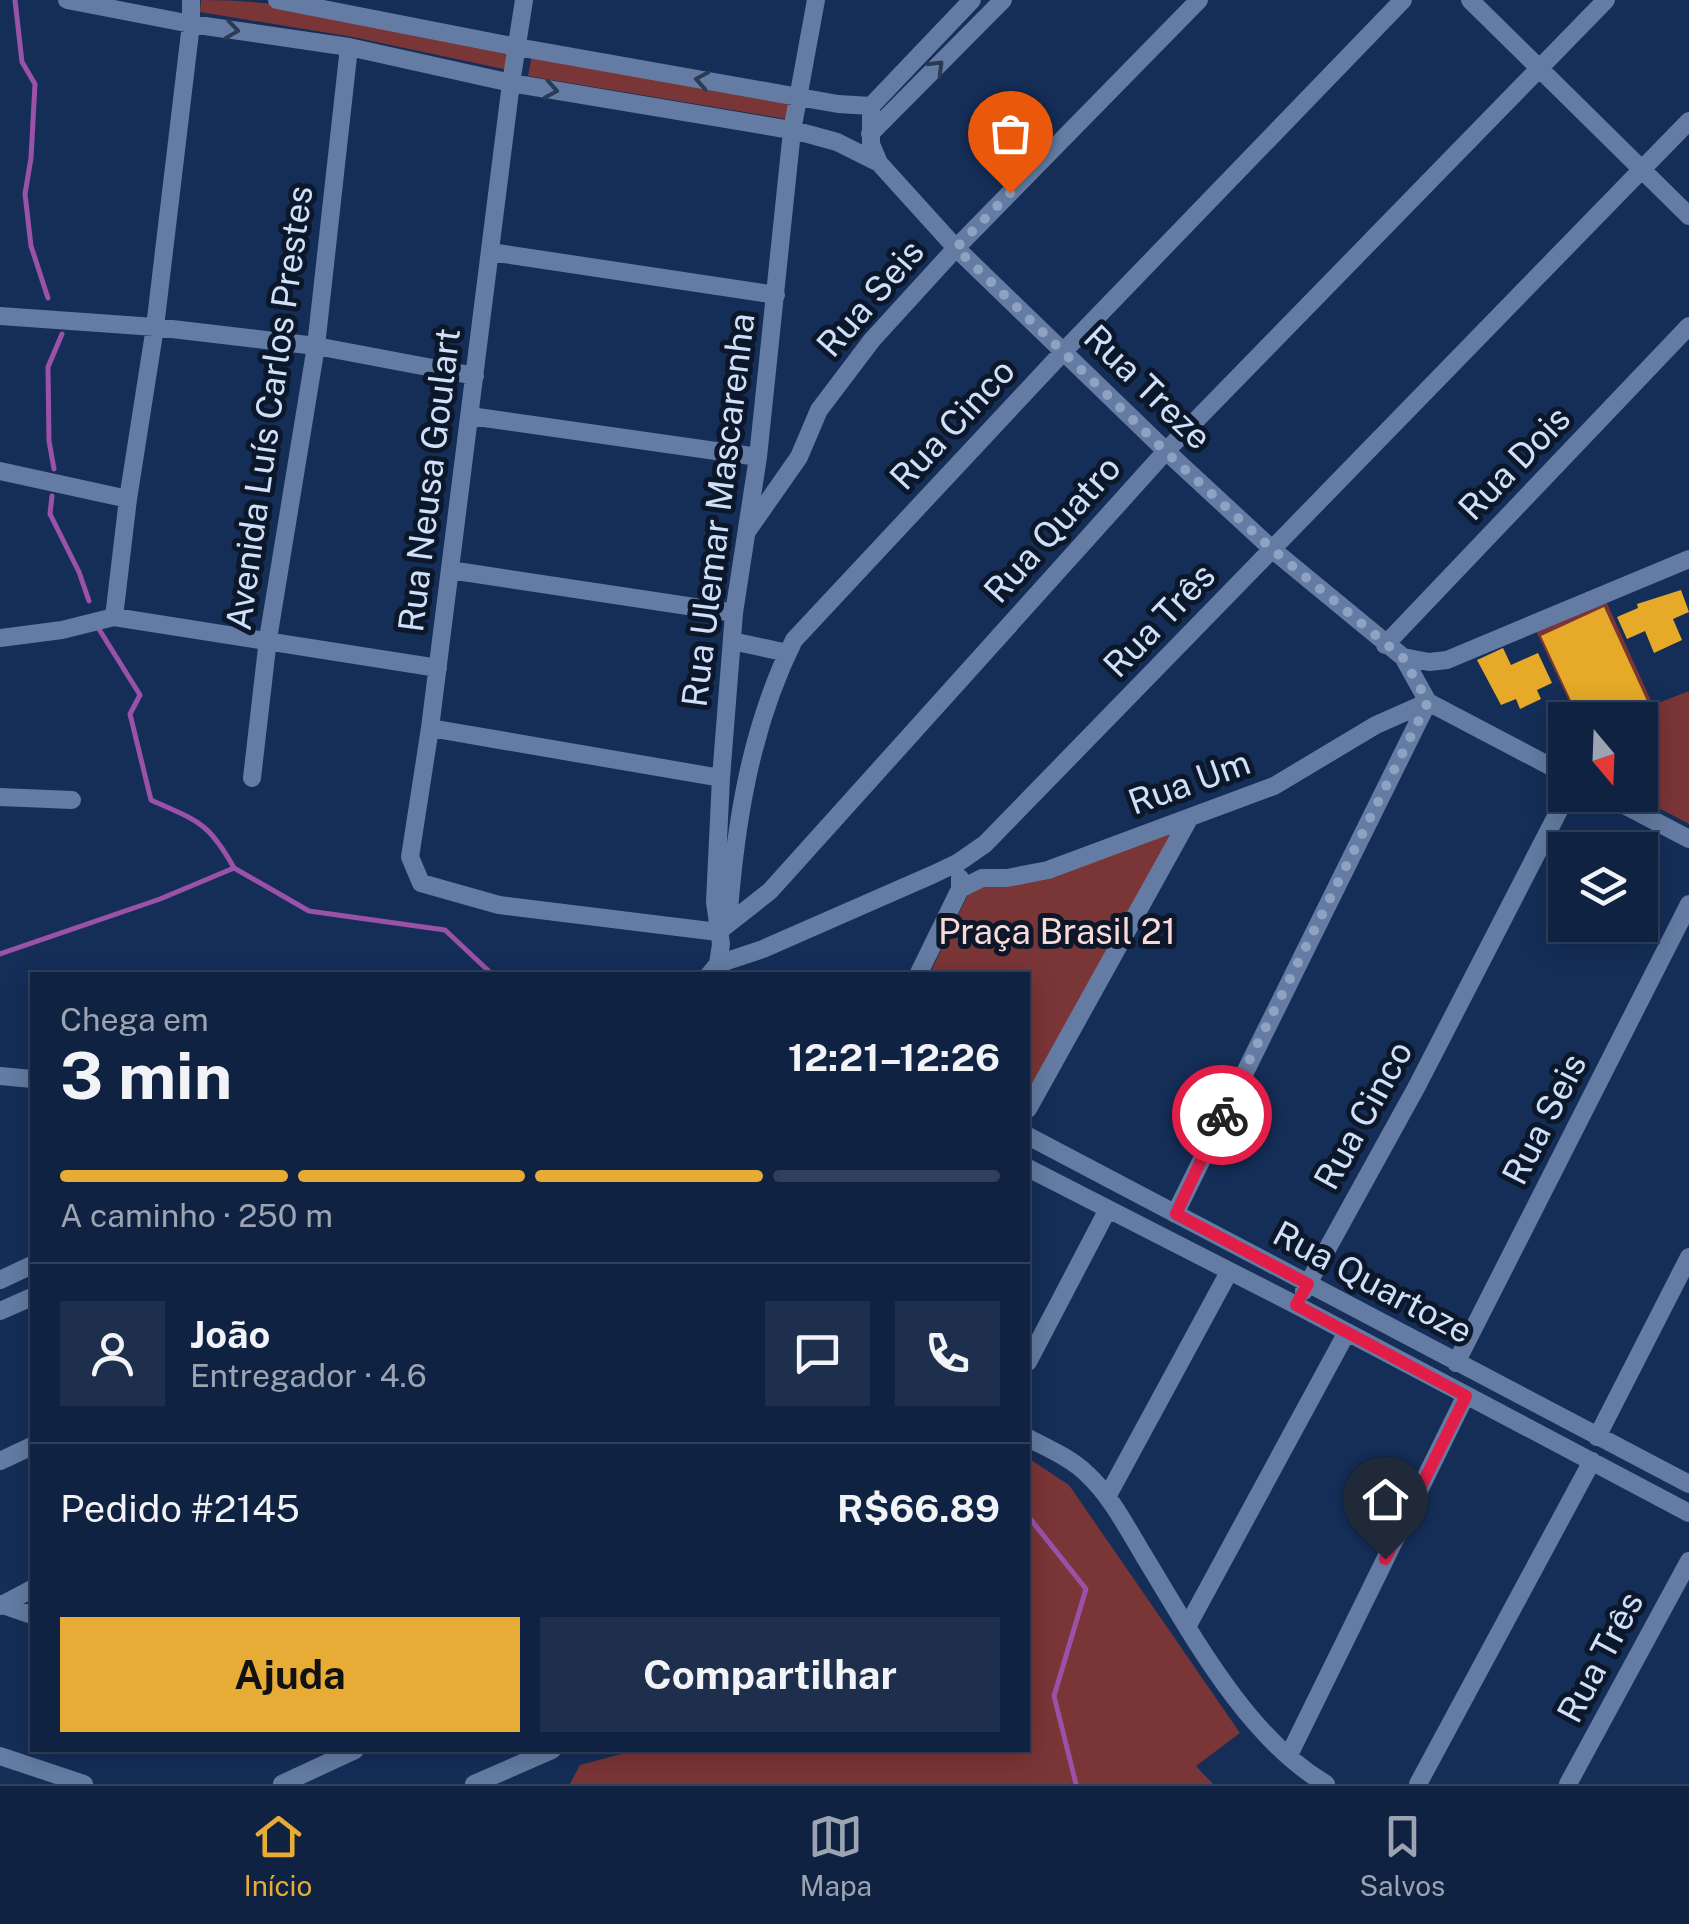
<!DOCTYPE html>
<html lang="pt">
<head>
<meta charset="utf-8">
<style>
  :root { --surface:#102242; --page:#1e2f4d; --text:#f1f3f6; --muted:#9ca4b2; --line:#303f5b; --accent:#e7ac36 }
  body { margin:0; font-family:"Public Sans",sans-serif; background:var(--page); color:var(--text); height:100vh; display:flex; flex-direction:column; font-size:38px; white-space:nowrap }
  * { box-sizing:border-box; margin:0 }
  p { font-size:32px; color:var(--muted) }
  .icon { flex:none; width:55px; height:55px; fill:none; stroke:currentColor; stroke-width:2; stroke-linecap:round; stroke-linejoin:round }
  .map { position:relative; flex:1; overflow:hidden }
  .panel { position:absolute; left:30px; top:972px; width:1000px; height:780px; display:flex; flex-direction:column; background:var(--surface); border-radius:0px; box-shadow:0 5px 25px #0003,0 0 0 2px var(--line) }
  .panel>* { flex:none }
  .needle { width:65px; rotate:161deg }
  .controls { position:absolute; left:1548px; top:702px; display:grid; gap:20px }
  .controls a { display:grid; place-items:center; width:110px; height:110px; border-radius:0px; background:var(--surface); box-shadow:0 5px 25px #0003,0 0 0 2px var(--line); font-size:50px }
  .pin { position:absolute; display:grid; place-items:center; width:85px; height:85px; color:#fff; margin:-102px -42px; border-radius:50% 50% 50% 0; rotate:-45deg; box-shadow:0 0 10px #0007 }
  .pin .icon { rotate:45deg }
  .courier { position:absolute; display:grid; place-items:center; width:100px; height:100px; margin:-50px; border:8px solid #e11d48; border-radius:50%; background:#fff; color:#222; box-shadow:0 2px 12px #0007 }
  .headline em { font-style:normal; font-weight:700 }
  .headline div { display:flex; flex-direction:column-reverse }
  .headline { display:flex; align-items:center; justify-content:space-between; height:170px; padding:0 30px }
  h1 { font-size:65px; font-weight:700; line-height:75px }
  .bar { display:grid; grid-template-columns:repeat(4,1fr); gap:15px 10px; align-content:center; height:120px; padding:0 30px }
  .bar i { height:12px; border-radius:8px; background:var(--line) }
  .bar .active { background:var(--accent) }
  .bar p { grid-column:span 4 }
  .line { display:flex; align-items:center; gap:25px; padding:0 30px; border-top:2px solid var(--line) }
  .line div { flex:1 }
  .round { display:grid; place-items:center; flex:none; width:105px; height:105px; border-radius:0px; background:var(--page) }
  .primary-button { display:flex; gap:20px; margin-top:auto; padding:20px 30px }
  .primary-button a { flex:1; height:115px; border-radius:0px; background:var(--accent); color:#111; font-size:40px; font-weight:700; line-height:115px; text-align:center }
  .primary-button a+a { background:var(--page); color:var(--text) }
  .menu { display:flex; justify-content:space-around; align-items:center; height:140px; border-top:2px solid var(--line); background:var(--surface); font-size:28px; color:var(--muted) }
  .menu a { display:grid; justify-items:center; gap:5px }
  .menu .active { color:var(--accent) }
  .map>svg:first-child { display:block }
</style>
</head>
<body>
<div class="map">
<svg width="1689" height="1784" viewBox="0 0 1689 1784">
  <rect width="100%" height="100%" fill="#152e58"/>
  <path fill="#7a3537" d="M 201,0 C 306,0 409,27 512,49 L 508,70 L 353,37 L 200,12 Z
    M 532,54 L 790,97 L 786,119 L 528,76 Z
    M 1606,601 L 1653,705 L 1689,691 L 1689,824 L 1634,795 L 1640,795 L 1640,720 L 1578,720 L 1536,631 Z
    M 1175,828 L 1028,1099 L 1028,975 L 929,975 L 971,888 Z
    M 1028,1458 L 1069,1485 L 1240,1733 L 1196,1766 L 1213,1784 L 570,1784 L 580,1765 L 636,1750 L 1028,1750 Z"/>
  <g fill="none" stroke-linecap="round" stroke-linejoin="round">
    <path stroke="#9a52a9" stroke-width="5" d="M 15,0 L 22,62 L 35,84 L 31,158 L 25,194 L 31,246 L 48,298
      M 54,469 L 49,441 L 48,367 L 62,334
      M 52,496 L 50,514 L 79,572 L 89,601
      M 97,626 L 140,695 L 130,714 L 151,800 C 197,821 208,821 234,868
      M 234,868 L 309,911 L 445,930 L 493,975
      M 0,954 L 160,899 L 234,868
      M 1028,1516 L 1086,1589 L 1054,1696 L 1076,1784"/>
  </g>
  <path fill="#e6aa28" d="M 1681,590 L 1689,612 L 1673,619 L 1682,640 L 1654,653 L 1645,631 L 1627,639 L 1617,617 L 1638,608 L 1637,604 Z
    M 1604,607 L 1648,703 L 1611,720 L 1580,720 L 1541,636 Z
    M 1503,648 L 1511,665 L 1538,653 L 1552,683 L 1537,690 L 1541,699 L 1520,709 L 1516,699 L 1501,705 L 1477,660 Z"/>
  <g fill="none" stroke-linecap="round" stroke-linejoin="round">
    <path stroke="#647ca3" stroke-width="18" d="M 67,0 L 191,24 L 349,47 L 511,83 L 797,131 L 837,142 L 879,163
      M 277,0 L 517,47 L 838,104 L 871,106
      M 524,0 L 511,83 L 430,728 L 410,857 L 421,883 L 499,905 L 718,932
      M 1470,0 L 1689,216
      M 871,106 L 871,144 L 879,163 L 956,248 L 1166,451 L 1273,550 L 1403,657 L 1429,662 L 1447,660 L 1689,559
      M 871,106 L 972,0
      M 870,134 L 1003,0
      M 491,252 L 776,295
      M 0,316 L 155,327 L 316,346 L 475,376
      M 470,416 L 758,457
      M 0,471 L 128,499
      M 748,530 L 799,457 L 819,410 L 872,340 L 956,248 L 1199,0
      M 450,570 L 734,613
      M 114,617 L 128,499 L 155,327 L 191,24 L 191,0
      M 0,638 L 62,630 L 114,617 L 438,668
      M 732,641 L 788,653
      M 1385,645 L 1689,326
      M 1403,657 L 1428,702 L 1565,774
      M 430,728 L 721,778
      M 252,778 L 268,639 L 316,346 L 349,47
      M 1605,795 L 1689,839
      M 0,797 L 72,800
      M 960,889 L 982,878 L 1007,878 L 1048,870 L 1274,786 L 1376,725 L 1428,702
      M 728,923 C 735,826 750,728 794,640 L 1064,351 L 1403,0
      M 718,932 L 770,891 L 1166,451 L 1606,0
      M 718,964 L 763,949 L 934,874 L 959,862 L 985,844 L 1689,121
      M 709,975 L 718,964 L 721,944 L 715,902 L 721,778 L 734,613 L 758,457 L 792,131 L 816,0
      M 918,975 L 960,889 L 960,878
      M 0,1076 L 32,1079
      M 1028,1109 L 1189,819
      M 1028,1136 L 1689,1484
      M 1028,1168 L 1296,1305 L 1689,1513
      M 1175,1214 L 1428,702
      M 0,1280 L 32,1265
      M 1304,1291 L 1416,1088 L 1567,795
      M 0,1311 L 32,1297
      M 1028,1362 L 1107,1211
      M 1456,1363 L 1689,904
      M 1597,1437 L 1689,1257
      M 1028,1438 C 1047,1448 1071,1458 1087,1474 C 1111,1496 1127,1528 1144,1556 C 1191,1633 1247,1738 1326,1784
      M 0,1461 L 32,1446
      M 1107,1497 L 1229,1272
      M 0,1604 L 32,1615
      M 0,1606 L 32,1589
      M 1187,1627 L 1347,1332
      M 1289,1755 L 1466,1395
      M 0,1756 L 84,1784
      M 282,1784 L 355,1750
      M 474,1784 L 552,1750
      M 1418,1784 L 1592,1461
      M 1568,1784 L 1689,1561"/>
  </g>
  <defs><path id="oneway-chevron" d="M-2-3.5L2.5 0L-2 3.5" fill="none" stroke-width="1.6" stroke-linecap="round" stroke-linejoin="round" transform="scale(2.5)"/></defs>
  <g stroke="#2b3a54">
    <use href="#oneway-chevron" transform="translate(232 30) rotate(8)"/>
    <use href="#oneway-chevron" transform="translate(937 67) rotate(-45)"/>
    <use href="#oneway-chevron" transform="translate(702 80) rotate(-170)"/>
    <use href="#oneway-chevron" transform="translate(551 90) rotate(10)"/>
  </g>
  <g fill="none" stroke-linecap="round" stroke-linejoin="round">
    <path stroke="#8fa2c2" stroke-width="10" stroke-dasharray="0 18" d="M 1010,193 L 956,248 L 1166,452 L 1273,550 L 1403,658 L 1428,702 L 1222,1115"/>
    <path stroke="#e11d48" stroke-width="12" d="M 1222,1115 L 1176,1214 L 1308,1284 L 1296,1305 L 1466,1396 L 1385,1559"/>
  </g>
  <g text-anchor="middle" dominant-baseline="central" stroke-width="10" stroke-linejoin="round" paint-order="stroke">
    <g font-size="35" fill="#d0e0fb" stroke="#0c172a">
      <text transform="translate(870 298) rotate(-49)">Rua Seis</text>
      <text transform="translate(1148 387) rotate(44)">Rua Treze</text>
      <text transform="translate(269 408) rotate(-82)">Avenida Luís Carlos Prestes</text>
      <text transform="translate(952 424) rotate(-47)">Rua Cinco</text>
      <text transform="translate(1514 463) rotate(-46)">Rua Dois</text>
      <text transform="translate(429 480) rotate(-83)">Rua Neusa Goulart</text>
      <text transform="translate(718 510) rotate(-83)">Rua Ulemar Mascarenha</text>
      <text transform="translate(1052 529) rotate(-48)">Rua Quatro</text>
      <text transform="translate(1159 620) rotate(-46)">Rua Três</text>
      <text transform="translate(1189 782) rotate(-20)">Rua Um</text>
      <text transform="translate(1363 1115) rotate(-61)">Rua Cinco</text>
      <text transform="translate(1544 1119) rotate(-63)">Rua Seis</text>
      <text transform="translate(1373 1282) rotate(28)">Rua Quartoze</text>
      <text transform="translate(1600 1657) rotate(-62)">Rua Três</text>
    </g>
    <g font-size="35" fill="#fadad9" stroke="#0c172a">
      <text x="1057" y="931">Praça Brasil 21</text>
    </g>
  </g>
</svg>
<div class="controls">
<a><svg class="needle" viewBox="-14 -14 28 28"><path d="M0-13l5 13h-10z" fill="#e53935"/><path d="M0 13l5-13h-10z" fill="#9ca4b2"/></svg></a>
<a><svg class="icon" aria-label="layers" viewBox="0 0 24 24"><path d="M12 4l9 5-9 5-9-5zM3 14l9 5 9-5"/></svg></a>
</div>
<div class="pin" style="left:1010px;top:193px;background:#ea580c"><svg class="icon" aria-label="bag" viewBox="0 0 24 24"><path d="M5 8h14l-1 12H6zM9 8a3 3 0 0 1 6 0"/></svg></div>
<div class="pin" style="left:1385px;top:1559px;background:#1f2937"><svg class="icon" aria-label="home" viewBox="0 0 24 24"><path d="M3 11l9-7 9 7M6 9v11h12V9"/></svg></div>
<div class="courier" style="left:1222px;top:1115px"><svg class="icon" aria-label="bike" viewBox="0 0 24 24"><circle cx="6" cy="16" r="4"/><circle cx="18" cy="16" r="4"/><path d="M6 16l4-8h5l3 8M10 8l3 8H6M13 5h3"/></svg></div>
<section class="panel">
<div class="headline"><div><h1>3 min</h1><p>Chega em</p></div><em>12:21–12:26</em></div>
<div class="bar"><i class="active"></i><i class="active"></i><i class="active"></i><i></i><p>A caminho · 250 m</p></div>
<div class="line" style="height:180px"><a class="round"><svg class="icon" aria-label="person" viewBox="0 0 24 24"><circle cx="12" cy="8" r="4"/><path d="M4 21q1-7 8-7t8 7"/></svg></a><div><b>João</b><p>Entregador · 4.6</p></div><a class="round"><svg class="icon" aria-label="chat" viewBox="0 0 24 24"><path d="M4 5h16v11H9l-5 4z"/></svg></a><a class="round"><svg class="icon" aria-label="phone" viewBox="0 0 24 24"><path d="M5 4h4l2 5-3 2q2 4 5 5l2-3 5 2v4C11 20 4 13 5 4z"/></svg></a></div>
<div class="line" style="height:130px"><div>Pedido #2145</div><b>R$66.89</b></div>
<div class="primary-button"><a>Ajuda</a><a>Compartilhar</a></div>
</section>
</div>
<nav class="menu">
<a class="active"><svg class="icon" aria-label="home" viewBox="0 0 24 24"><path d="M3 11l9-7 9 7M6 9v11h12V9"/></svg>Início</a>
<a><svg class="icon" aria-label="map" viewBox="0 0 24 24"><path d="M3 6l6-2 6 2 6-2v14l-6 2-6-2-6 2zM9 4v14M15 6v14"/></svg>Mapa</a>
<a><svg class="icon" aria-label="saved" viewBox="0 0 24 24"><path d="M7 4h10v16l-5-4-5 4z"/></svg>Salvos</a>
</nav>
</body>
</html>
